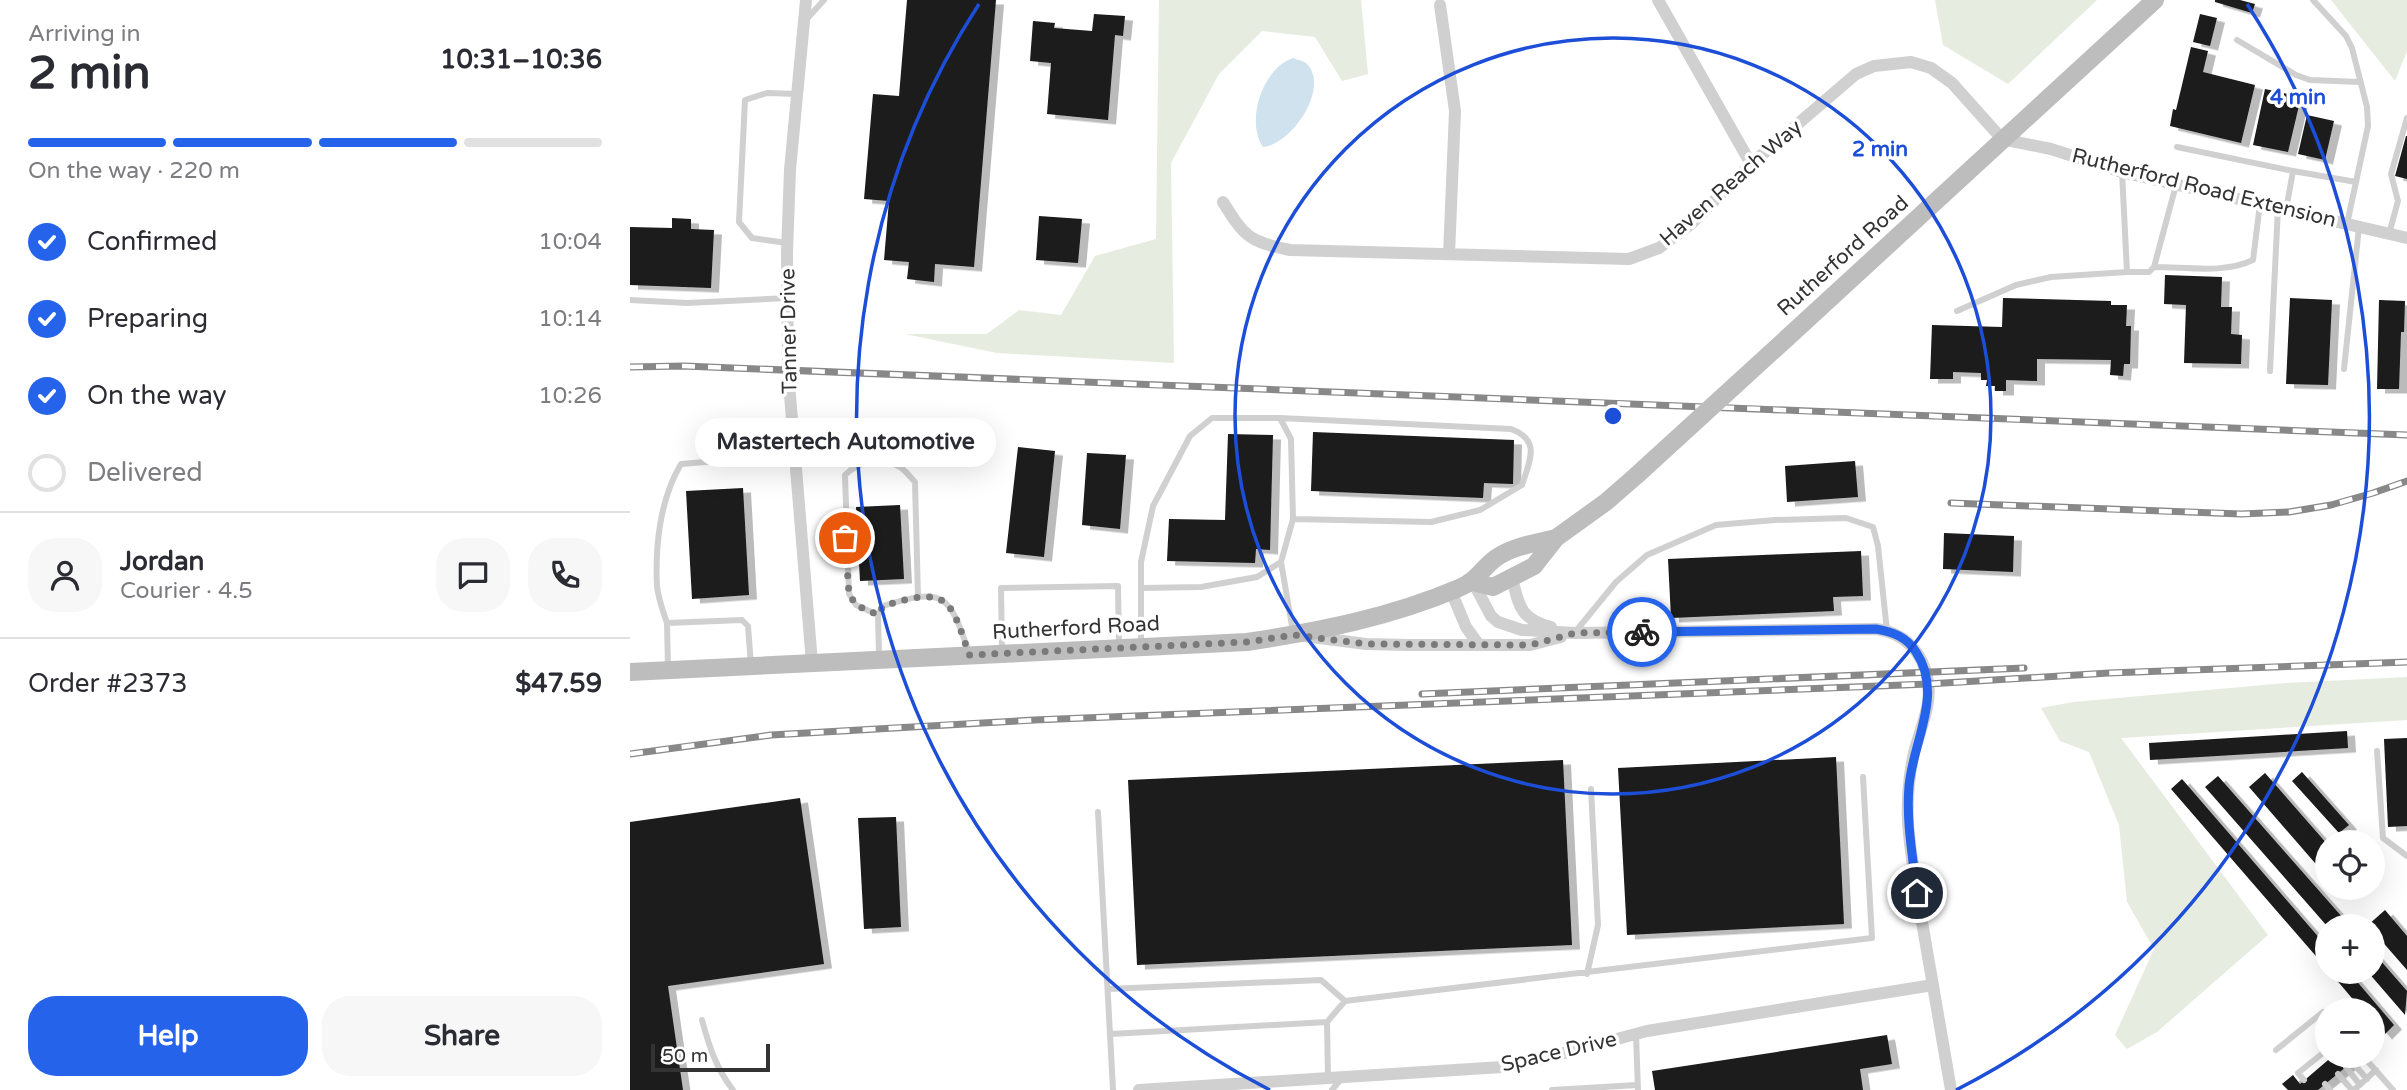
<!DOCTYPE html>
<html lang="en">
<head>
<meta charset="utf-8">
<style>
  :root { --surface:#fff; --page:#f7f7f7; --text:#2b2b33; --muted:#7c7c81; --line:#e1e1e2; --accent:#2563eb }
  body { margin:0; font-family:"Varela Round",sans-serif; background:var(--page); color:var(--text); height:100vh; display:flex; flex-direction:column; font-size:26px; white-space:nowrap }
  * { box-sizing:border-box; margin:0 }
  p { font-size:23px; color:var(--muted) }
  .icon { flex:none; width:38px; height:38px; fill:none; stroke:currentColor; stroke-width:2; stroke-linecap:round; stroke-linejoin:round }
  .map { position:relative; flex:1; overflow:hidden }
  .side { display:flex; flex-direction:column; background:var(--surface); width:630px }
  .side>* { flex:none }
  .fabs { position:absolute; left:1685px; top:830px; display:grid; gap:14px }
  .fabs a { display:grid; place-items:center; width:70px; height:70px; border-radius:50%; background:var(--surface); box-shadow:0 7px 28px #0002; font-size:35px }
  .scale { position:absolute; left:21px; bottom:18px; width:119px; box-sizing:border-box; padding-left:7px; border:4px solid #333; border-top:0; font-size:19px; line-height:24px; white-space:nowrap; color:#333; -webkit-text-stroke:5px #fff; paint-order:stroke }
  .pin { position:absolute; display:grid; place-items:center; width:60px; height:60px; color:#fff; margin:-30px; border:4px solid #fff; border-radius:50%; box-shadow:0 2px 7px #0007 }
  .courier { position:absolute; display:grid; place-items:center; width:70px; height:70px; margin:-35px; border:5px solid #2563eb; border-radius:50%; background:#fff; color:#222; box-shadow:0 2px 9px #0007 }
  .bubble { position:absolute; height:49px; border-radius:24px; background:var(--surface); box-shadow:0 7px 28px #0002; font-size:23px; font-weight:700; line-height:49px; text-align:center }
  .head em { font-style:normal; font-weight:700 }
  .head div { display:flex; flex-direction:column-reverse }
  .head { display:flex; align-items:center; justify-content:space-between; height:119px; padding:0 28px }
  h1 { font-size:46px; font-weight:700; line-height:52px }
  .bar { display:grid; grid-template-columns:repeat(4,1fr); gap:10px 7px; align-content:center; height:84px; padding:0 28px }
  .bar i { height:9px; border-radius:5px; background:var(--line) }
  .bar .current { background:var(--accent) }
  .bar p { grid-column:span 4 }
  .line { display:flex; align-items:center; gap:18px; padding:0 28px; border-top:2px solid var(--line) }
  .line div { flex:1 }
  .round { display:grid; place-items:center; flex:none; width:74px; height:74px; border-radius:28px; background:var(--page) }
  ol { padding:0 28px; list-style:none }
  li { display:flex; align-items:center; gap:21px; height:77px }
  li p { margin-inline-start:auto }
  li .icon { padding:7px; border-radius:50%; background:var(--accent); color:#fff; stroke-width:4 }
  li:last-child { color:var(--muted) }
  li i { width:38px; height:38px; border:4px solid var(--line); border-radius:50% }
  .button { display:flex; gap:14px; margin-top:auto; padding:14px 28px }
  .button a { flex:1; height:80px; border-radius:28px; background:var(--accent); color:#fff; font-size:28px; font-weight:700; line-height:80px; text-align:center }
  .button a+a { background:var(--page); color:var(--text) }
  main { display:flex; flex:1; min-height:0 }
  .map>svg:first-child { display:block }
</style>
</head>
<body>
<main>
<section class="side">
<div class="head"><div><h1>2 min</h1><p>Arriving in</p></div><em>10:31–10:36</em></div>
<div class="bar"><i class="current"></i><i class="current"></i><i class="current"></i><i></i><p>On the way · 220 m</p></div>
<ol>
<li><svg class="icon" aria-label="check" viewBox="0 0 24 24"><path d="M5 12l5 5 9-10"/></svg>Confirmed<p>10:04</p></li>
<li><svg class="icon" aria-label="check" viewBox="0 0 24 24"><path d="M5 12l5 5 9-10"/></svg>Preparing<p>10:14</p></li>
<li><svg class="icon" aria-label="check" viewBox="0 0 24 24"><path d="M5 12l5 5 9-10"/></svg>On the way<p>10:26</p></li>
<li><i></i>Delivered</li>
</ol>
<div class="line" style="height:126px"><a class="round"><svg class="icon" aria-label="person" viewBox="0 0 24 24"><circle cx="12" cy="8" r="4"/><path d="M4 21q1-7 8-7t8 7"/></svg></a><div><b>Jordan</b><p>Courier · 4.5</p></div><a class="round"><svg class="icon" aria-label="chat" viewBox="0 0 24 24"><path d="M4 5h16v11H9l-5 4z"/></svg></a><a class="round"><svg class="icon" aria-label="phone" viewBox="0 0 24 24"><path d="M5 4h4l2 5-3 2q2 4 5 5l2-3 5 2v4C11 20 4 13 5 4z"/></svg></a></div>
<div class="line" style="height:91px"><div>Order #2373</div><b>$47.59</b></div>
<div class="button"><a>Help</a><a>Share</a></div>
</section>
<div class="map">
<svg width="1777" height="1090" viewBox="0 0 1777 1090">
  <defs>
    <filter id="shadow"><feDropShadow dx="8" dy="4.5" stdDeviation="0" flood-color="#0004"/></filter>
  </defs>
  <rect width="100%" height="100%" fill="#fff"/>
  <path fill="#e6ecdf" d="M 529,0 L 731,0 L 738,74 L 712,81 L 685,37 L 632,31 L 589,74 L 541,163 L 544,363 L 367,353 L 275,334 L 357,334 L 389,310 L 431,315 L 465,256 L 526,239 Z
    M 1305,0 L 1467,0 L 1378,84 L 1313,45 Z
    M 1701,0 L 1777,0 L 1777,51 L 1765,81 Z
    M 1777,677 L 1777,720 L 1491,738 L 1638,935 L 1527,1032 L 1497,1049 L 1485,1035 L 1524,949 L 1497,902 L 1489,825 L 1459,752 L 1430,741 L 1411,708 L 1443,702 L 1656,683 Z"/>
  <path fill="#cfe2ee" d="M 663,58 C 668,60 675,61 678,65 C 699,90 661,145 633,147 C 615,120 633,68 663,58 Z"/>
  <path fill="#1a1a1a" filter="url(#shadow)" d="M 277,0 L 366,0 L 344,267 L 305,264 L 304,282 L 277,279 L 279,262 L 254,260 L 259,201 L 234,199 L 243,94 L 269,96 Z
    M 1585,0 L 1610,0 L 1625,4 L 1622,13 L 1585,2 Z
    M 464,14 L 495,16 L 493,36 L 485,35 L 478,120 L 417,114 L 421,63 L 400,61 L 403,21 L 425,23 L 424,28 L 462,31 Z
    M 1570,14 L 1587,18 L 1580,46 L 1563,42 Z
    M 1561,47 L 1578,51 L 1573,72 L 1625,85 L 1611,143 L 1540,126 L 1543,109 L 1546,110 Z
    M 1635,89 L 1671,97 L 1658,152 L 1623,145 Z
    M 1677,115 L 1704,121 L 1695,160 L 1668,154 Z
    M 1776,136 L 1777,136 L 1777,179 L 1765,176 Z
    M 409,216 L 452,219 L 448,263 L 406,260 Z
    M 42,218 L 61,219 L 61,229 L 84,230 L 81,288 L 0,285 L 0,227 L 42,228 Z
    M 1535,275 L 1592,277 L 1591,307 L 1602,307 L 1601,334 L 1612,335 L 1611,364 L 1554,363 L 1556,305 L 1534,304 Z
    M 1373,298 L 1481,301 L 1481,305 L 1497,305 L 1496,326 L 1501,326 L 1500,364 L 1494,364 L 1493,376 L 1480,375 L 1481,360 L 1407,359 L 1407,381 L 1376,380 L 1376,391 L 1365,391 L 1365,386 L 1356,386 L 1357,380 L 1351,380 L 1351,373 L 1323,372 L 1323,379 L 1300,379 L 1302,325 L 1372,327 Z
    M 1660,298 L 1702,300 L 1698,385 L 1656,384 Z
    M 1749,300 L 1775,301 L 1774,332 L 1771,332 L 1769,389 L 1747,389 Z
    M 683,432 L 884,440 L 883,484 L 854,483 L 853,498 L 681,491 Z
    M 598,434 L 643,435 L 640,550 L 626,549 L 625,563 L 537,561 L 539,519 L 595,520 Z
    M 197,435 L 219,437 L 218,459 L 196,458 Z
    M 388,447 L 425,451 L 414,557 L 376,553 Z
    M 457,453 L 496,455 L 490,529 L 452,525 Z
    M 1225,461 L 1228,497 L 1157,502 L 1155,466 Z
    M 113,488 L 119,595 L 62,599 L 56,491 Z
    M 270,505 L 274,579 L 230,581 L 226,507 Z
    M 1314,533 L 1384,536 L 1383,572 L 1313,569 Z
    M 1231,551 L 1233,596 L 1203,597 L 1204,611 L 1041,618 L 1038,559 Z
    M 1717,731 L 1718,748 L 1520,760 L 1519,743 Z
    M 1777,738 L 1777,826 L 1758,827 L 1754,739 Z
    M 1206,757 L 1214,924 L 997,935 L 988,768 Z
    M 933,760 L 942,945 L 507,965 L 498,780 Z
    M 1672,772 L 1719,825 L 1709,833 L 1662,781 Z
    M 1635,773 L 1698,845 L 1698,878 L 1619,787 Z
    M 1588,776 L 1720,926 L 1697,926 L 1575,787 Z
    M 1552,779 L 1698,948 L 1698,970 L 1541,789 Z
    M 170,798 L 194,964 L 38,986 L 53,1090 L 0,1090 L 0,822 Z
    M 266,817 L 271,927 L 234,929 L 228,818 Z
    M 1755,910 L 1777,936 L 1777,970 L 1743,931 L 1743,926 L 1737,926 Z
    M 1743,952 L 1777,991 L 1775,1015 L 1737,971 L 1743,971 Z
    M 1699,971 L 1718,971 L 1764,1025 L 1754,1035 L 1743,1022 L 1743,1010 L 1732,1010 Z
    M 1257,1035 L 1262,1064 L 1230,1069 L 1233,1090 L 1025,1090 L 1022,1071 Z
    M 1704,1055 L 1728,1057 L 1688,1090 L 1658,1090 L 1652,1084 L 1663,1075 L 1670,1084 Z"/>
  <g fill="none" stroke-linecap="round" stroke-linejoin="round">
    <path stroke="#d0d0d0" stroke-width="6" d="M 1683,0 L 1716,36 L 1722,48 L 1737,107 L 1738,126 L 1717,224
      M 175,21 L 194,0
      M 1607,40 L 1666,75 L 1680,80 L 1730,82
      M 1547,147 L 1663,171 L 1656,210
      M 1663,171 L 1726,182
      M 1759,234 L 1768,201 L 1761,174 L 1777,118
      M 157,243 L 122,238 L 109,222 L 115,100 L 137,93 L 167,94
      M 1524,267 C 1556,267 1594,274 1623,260 L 1630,204
      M 1497,272 L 1519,272 L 1524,267 L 1546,185
      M 0,300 L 57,303 L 157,298
      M 1327,311 L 1386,285 L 1421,277 L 1497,272 L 1492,172
      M 1714,369 L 1729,227
      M 1640,371 L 1648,208
      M 650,418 L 881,429 C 911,440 900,460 892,485 L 850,510 L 801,522 L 663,519 L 651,562
      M 511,588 L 571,587 L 627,577 L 651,562 L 663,632
      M 248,615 L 226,605 L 219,594 L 215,475 C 229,461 249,458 268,466 C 275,469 280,477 285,482 L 288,597
      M 37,623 C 33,611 28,598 27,586 C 25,546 30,499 51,464 L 87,461
      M 946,631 L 986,582 L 1017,555 L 1086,525 L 1145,520 L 1216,518 L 1243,527 L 1248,546 L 1257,631
      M 511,645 L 511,562 L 523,506 L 560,436 L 582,418 L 650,418 L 661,439 L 663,519
      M 372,652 L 371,588 L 488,586 L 489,647
      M 249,657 L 248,615 L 253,606 C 314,587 319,593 339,653
      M 38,667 L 37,623 L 112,620 L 118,626 L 121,665
      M 1747,751 L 1753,838 L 1777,856
      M 468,812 L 483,1090
      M 957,974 L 968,925 L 961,789
      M 478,989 L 691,980 L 715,1001
      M 72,1020 C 79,1046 86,1068 103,1090
      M 481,1034 L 697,1022
      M 1006,1034 L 1008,1090
      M 1646,1050 L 1693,1012 L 1698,1017
      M 1732,1055 L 1763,1090
      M 1722,1062 L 1737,1079
      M 1716,1067 L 1730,1085
      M 1708,1074 L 1722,1090
      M 698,1078 L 697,1022 L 715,1001 L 1242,938 L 1233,777
      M 1674,1080 L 1668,1073 L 1698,1049
      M 1695,1084 L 1700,1090
      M 702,1090 L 711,1079
      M 922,1090 L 1007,1085
      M 1724,1090 L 1746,1070"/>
    <path stroke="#d0d0d0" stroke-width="12" d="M 176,0 L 160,170 L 157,252 L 158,371 L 182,663
      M 1028,0 L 1121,164
      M 810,5 L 825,111 L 819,254
      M 593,202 C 614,236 619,242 660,250 L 999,259 L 1029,248 L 1061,224 L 1121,164 L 1226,74 L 1244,66 L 1281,62 L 1301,68 L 1322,83 L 1372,139 L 1421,149 L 1492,172 L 1777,238
      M 882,578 C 889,606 890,619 921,627
      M 843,582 L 861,616 L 868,622 L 892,630 L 945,633 L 1246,629 C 1275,633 1293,652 1298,681 C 1302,705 1290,729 1284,753 C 1279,775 1277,799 1278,822 C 1280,855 1287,889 1292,922 C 1302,978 1311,1034 1321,1090
      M 821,591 L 836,627 L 849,645
      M 674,636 L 736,644 L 778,645 L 900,645 L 931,637
      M 509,1090 L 872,1067 L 904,1061 L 1017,1031 L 1303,985"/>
    <path stroke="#bdbdbd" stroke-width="18" d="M 1157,338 L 1525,0
      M 843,582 L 863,587 L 904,566 L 926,538 L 976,502 L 1007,475
      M 0,672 L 617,642 C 690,631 761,617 829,588 C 848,580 851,569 866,558 C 883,546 906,543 926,538"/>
    <defs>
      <path id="rail" d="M 0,367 L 54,366 L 1777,435
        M 1321,503 L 1611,514 L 1659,512 L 1701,505 L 1743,493 L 1777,481
        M 792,694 L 1394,668
        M 0,754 L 141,735 L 404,720 L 1298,684 L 1479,673 L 1777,662"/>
    </defs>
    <use href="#rail" stroke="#888" stroke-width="7"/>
    <use href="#rail" stroke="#fff" stroke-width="4.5" stroke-dasharray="13" stroke-linecap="butt"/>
    <path stroke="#bdbdbd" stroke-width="18" d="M 1007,475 L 1157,338"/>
  </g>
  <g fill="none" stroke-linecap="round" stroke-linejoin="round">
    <path stroke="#7a7a7a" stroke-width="7" stroke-dasharray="0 12.6" d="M 215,538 L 219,594 L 226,605 L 248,615 L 253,606 C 316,587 320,595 339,655 L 617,642 L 664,635 L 736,644 L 900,645 L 945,633 L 1012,632"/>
    <path stroke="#2563eb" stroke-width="9" d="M 1012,632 L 1246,629 C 1263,632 1277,637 1286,652 C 1314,694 1283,741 1279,786 C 1276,822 1283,858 1287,893"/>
  </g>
  <g fill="none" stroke="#1d4ed8" stroke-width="3.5">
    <circle cx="983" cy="416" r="378"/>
    <path d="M640 1090A756 756 0 0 1 349 4M1617 4A756 756 0 0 1 1326 1090"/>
  </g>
  <g text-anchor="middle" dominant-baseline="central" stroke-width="7" stroke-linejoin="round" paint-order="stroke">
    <g font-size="21" fill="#333" stroke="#fff">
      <text transform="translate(1101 183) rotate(-41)">Haven Reach Way</text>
      <text transform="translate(1574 188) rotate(14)">Rutherford Road Extension</text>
      <text transform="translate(1213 256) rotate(-42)">Rutherford Road</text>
      <text transform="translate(159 331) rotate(-91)">Tanner Drive</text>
      <text transform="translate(446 628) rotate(-3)">Rutherford Road</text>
      <text transform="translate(929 1052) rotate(-13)">Space Drive</text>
    </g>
  </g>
  <circle cx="983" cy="416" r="10" fill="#1d4ed8" stroke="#fff" stroke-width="3.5"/>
  <g font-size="21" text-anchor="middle" font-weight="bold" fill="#1d4ed8" stroke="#fff" stroke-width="7" stroke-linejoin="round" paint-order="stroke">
    <text x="1668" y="104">4 min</text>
    <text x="1250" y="156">2 min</text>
  </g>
</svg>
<div class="fabs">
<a><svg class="icon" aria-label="locate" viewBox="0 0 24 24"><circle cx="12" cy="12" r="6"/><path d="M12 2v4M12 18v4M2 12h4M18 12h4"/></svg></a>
<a>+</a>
<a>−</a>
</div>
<div class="scale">50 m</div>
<div class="pin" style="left:215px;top:538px;background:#ea580c"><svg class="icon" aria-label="bag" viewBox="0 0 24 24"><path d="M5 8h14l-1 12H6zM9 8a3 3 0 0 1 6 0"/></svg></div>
<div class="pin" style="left:1287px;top:893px;background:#1f2937"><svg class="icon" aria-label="home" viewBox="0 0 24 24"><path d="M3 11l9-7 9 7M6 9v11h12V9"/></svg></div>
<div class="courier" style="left:1012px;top:632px"><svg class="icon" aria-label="bike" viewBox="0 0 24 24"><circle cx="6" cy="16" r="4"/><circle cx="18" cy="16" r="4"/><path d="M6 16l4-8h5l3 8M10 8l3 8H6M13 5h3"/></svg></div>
<div class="bubble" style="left:65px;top:418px;width:301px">Mastertech Automotive</div>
</div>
</main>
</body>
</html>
